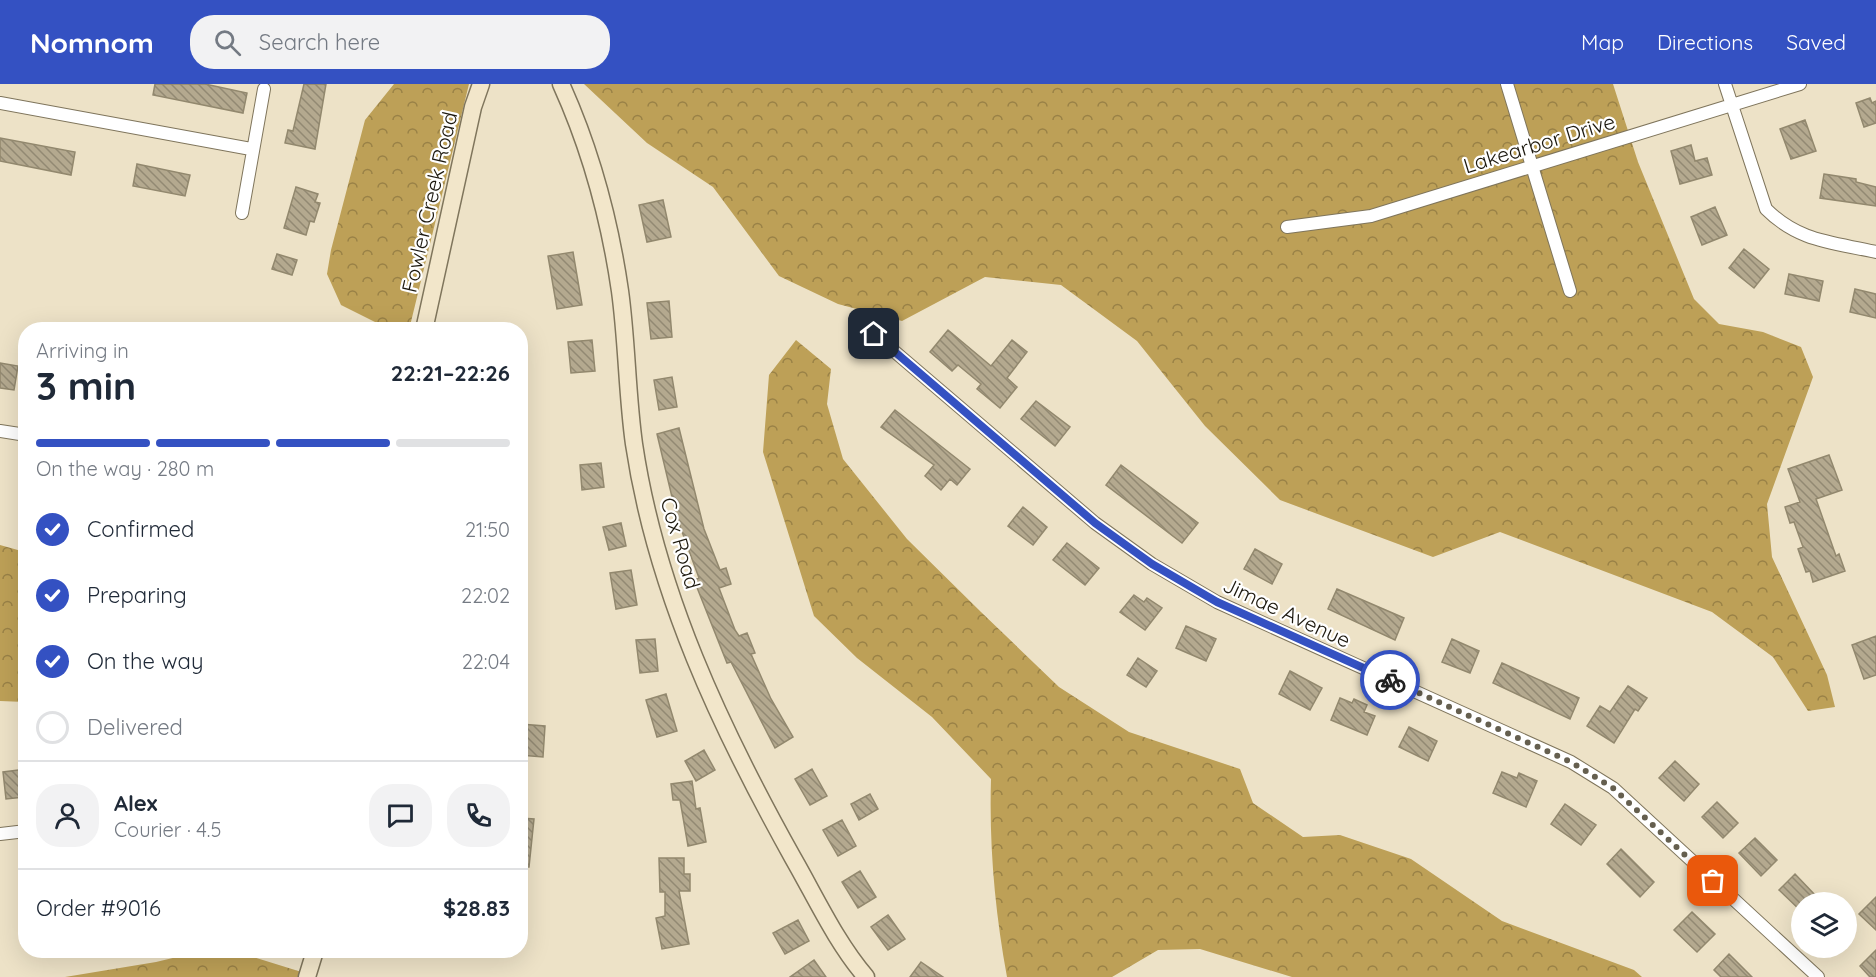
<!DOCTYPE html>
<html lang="en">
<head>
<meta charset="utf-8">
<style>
  :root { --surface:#fff; --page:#f2f2f3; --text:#1f2937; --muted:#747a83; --line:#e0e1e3; --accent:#3451c2 }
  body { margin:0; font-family:Quicksand,sans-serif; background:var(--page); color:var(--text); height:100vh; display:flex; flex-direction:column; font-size:22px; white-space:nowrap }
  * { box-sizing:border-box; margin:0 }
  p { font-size:20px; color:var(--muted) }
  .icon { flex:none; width:33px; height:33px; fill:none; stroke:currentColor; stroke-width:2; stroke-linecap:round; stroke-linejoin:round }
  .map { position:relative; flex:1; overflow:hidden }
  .side { position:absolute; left:18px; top:238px; width:510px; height:636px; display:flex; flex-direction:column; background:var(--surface); border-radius:24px; box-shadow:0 6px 24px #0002 }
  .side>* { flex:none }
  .controls { position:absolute; left:1791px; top:808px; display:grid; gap:12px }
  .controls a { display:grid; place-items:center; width:66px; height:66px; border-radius:50%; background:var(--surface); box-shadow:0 6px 24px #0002; font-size:30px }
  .pin { position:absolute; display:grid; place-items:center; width:51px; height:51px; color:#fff; margin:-26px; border-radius:12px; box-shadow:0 3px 9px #0006 }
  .courier { position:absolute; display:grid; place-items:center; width:60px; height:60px; margin:-30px; border:4px solid #3451c2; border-radius:50%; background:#fff; color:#222; box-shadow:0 2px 8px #0007 }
  .summary em { font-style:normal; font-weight:800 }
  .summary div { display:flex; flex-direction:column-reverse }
  .summary { display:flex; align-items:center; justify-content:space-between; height:102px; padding:0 18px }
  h1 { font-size:39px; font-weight:800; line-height:45px }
  .bar { display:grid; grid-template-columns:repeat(4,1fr); gap:9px 6px; align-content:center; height:72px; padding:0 18px }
  .bar i { height:8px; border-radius:4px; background:var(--line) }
  .bar .on { background:var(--accent) }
  .bar p { grid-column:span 4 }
  .line { display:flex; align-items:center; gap:15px; padding:0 18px; border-top:2px solid var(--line) }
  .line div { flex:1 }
  .round { display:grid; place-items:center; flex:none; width:63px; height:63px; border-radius:24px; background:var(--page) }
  ol { padding:0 18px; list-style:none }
  li { display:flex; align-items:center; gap:18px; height:66px }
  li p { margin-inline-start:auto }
  li .icon { padding:6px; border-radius:50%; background:var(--accent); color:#fff; stroke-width:4 }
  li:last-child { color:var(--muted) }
  li i { width:33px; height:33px; border:3px solid var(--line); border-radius:50% }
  header { display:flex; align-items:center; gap:36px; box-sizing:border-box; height:84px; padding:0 30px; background:var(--accent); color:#fff }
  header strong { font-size:28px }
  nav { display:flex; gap:33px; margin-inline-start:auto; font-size:21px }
  .search { width:420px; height:54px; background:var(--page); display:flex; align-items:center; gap:15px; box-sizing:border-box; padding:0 21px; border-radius:24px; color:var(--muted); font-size:22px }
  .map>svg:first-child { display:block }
</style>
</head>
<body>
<header>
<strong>Nomnom</strong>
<div class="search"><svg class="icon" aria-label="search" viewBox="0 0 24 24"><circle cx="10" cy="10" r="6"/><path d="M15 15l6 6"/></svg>Search here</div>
<nav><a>Map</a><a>Directions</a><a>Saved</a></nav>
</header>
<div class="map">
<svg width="1876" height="893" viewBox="0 0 1876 893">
  <defs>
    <pattern id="forest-crowns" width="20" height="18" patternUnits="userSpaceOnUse" patternTransform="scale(1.5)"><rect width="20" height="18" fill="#bda057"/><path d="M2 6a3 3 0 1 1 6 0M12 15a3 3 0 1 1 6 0" fill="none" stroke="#998146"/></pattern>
    <pattern id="building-back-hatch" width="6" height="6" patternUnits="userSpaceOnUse" patternTransform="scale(1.5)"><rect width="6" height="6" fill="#b4a98f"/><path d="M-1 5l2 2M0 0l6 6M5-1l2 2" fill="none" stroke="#928973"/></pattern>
  </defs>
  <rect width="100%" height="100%" fill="#ede2c7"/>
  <path fill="url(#forest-crowns)" d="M 394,0 L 469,0 L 409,246 L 391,246 L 341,221 L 327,190 L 331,166 L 365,36 Z
    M 584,0 L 1613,0 L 1638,78 L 1694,215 L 1719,240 L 1763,248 L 1801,263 L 1813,293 L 1767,420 L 1772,473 L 1827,591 L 1835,623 L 1808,627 L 1773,573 L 1712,528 L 1500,448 L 1433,473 L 1280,416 L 1205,342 L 1137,257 L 1061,201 L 985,193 L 902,237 L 838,220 L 779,192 L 713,103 L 647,59 Z
    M 796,256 L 831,285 L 827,320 L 843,375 L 907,455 L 981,528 L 1059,603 L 1129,648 L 1240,685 L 1253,719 L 1303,753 L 1340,751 L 1411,775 L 1502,837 L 1634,886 L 1642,893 L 1292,893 L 1200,865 L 1158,866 L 1112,893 L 1007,893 C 995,827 989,762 991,695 L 932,633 L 857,574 L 814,532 L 763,368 L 769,291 Z
    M 0,461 L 25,468 L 25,618 L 0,617 Z
    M 202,867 L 234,867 L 308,890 L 307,893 L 65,893 L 156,878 Z"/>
  <path fill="url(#building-back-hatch)" stroke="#92886e" stroke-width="1.5" d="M 155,0 L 205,0 L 247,9 L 243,29 L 153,11 Z
    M 304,0 L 326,0 L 315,65 L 285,59 L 288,46 L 293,47 Z
    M 1870,14 L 1872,19 L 1876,17 L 1876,39 L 1864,43 L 1856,19 Z
    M 1805,36 L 1816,67 L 1791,75 L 1780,45 Z
    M 0,54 L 75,68 L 71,91 L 0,77 Z
    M 1691,61 L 1695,77 L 1707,74 L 1712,91 L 1680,100 L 1671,67 Z
    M 137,80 L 190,91 L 185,112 L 133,102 Z
    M 1824,90 L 1856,95 L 1856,98 L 1876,103 L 1876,122 L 1820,114 Z
    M 296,103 L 318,110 L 315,118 L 320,119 L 314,138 L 310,137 L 306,151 L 284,144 Z
    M 663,116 L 671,153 L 647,158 L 639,121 Z
    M 1715,123 L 1727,151 L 1702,161 L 1691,133 Z
    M 1744,165 L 1769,185 L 1754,204 L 1729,184 Z
    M 573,168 L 582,221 L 557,225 L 548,172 Z
    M 277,170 L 297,176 L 292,191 L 272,185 Z
    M 1789,190 L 1823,197 L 1819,217 L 1785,210 Z
    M 1855,205 L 1876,210 L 1876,234 L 1850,228 Z
    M 669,217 L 672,253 L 651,255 L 647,219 Z
    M 948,246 L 991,282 L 1012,256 L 1027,268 L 1007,294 L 1017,303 L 1000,324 L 977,305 L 981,300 L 958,281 L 952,287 L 930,268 Z
    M 592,256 L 595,287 L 571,289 L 568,258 Z
    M 0,279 L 18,282 L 14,306 L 0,304 Z
    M 672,293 L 677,323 L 659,326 L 654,296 Z
    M 1036,317 L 1070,343 L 1055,362 L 1021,335 Z
    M 895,326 L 970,385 L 957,401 L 950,395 L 941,406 L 925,392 L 934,381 L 881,343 Z
    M 679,344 L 704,445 L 720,486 L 726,484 L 731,500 L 719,504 L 735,546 L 739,552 L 747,549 L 755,569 L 751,570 L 771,615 L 793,653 L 775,664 L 731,578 L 727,579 L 694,496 L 699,494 L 677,434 L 657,350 Z
    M 1829,371 L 1842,406 L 1816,415 L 1836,472 L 1839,470 L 1845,487 L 1813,498 L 1810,487 L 1806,488 L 1798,465 L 1803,463 L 1794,438 L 1790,439 L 1785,423 L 1800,418 L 1788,385 Z
    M 601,379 L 604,403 L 582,406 L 580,381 Z
    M 1121,381 L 1198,439 L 1182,459 L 1106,401 Z
    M 1023,423 L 1047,443 L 1033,461 L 1008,442 Z
    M 621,439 L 626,462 L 609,466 L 603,443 Z
    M 1067,459 L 1099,484 L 1085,501 L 1053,476 Z
    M 1255,465 L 1282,480 L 1272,500 L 1244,485 Z
    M 631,486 L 637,521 L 616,525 L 610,489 Z
    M 1337,505 L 1404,534 L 1395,556 L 1328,525 Z
    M 1134,511 L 1144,518 L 1147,514 L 1162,524 L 1145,546 L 1120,528 Z
    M 1186,542 L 1216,555 L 1206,577 L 1176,564 Z
    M 1876,552 L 1876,591 L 1864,595 L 1852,561 Z
    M 655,555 L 658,587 L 640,589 L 636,556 Z
    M 1452,555 L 1479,567 L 1470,589 L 1442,578 Z
    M 1138,574 L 1157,587 L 1146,603 L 1127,591 Z
    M 1502,579 L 1579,614 L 1570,635 L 1493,599 Z
    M 1290,587 L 1322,604 L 1310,626 L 1279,610 Z
    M 1628,602 L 1647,614 L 1638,627 L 1635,625 L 1614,659 L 1587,642 L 1600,622 L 1610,628 Z
    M 666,610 L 677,647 L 657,653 L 646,616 Z
    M 1340,614 L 1352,619 L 1354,615 L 1367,621 L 1364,628 L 1375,632 L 1367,651 L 1331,636 Z
    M 520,640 L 545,642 L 543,673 L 520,671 Z
    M 1409,643 L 1437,657 L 1428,677 L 1399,663 Z
    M 704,666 L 715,686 L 696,697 L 685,677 Z
    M 1675,677 L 1699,700 L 1684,717 L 1659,694 Z
    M 26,685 L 24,713 L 6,715 L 3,688 Z
    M 812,685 L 827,712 L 810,721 L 795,695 Z
    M 1502,688 L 1517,694 L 1519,689 L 1537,697 L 1526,723 L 1493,709 Z
    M 692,697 L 696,725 L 700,724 L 706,758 L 688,762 L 680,716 L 673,716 L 671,700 Z
    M 870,710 L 878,725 L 859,736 L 851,720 Z
    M 1717,718 L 1738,739 L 1723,754 L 1702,733 Z
    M 1565,720 L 1596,741 L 1581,761 L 1551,740 Z
    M 520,734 L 534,735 L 529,783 L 520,783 Z
    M 842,736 L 856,762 L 838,772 L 823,746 Z
    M 1755,754 L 1777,776 L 1761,792 L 1739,769 Z
    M 1621,765 L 1654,798 L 1640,813 L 1607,780 Z
    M 659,774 L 684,774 L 684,790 L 690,790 L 690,807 L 679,807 L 689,860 L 662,865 L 656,834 L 665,832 L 665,808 L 660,808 Z
    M 860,787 L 876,813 L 858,824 L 842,798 Z
    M 1795,790 L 1816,812 L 1809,819 L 1802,819 L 1802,828 L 1779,806 Z
    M 1876,813 L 1876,846 L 1859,830 Z
    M 1692,828 L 1715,850 L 1697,868 L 1674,846 Z
    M 888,831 L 905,855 L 888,866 L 871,843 Z
    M 798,836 L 809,857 L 785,870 L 773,849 Z
    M 1876,866 L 1876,893 L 1870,893 L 1860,882 Z
    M 1729,870 L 1752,893 L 1721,893 L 1714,886 Z
    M 814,876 L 826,893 L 790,893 Z
    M 921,878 L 943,893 L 910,893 Z"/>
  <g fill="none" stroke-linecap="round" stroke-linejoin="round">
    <defs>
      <path id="street" d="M 1507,0 L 1570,207
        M 1725,0 L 1766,125 C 1799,158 1832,158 1876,168
        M 0,19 L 251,65
        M 242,129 L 264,5
        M 1287,143 L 1371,132 L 1800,0
        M 874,250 L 1095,439 L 1152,480 L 1217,518 L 1571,678 L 1613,704 L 1818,893
        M 0,347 L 26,351
        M 0,750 L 26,747"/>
      <path id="secondary" d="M 561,0 C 590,64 610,138 620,207 C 627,258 627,310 634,360 C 656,508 721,645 793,774 C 816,814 836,858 866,893
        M 424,246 L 473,23 L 481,0
        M 307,893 L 315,867"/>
    </defs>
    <use href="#street" stroke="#7f755c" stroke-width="14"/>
    <use href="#secondary" stroke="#7f755c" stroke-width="19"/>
    <use href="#street" stroke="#fff" stroke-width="12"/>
    <use href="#secondary" stroke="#f2e6ca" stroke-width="16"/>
  </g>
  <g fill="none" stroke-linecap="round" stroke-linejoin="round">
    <path stroke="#655f4f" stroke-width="6" stroke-dasharray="0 10.8" d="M 1390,596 L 1571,678 L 1613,704 L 1713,797"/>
    <path stroke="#3451c2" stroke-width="8" d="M 874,250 L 1095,439 L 1152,480 L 1217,518 L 1390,596"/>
  </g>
  <g text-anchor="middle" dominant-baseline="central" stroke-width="4.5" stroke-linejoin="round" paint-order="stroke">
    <g font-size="21" fill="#1c180e" stroke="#fff">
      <text transform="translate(1539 59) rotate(-17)">Lakearbor Drive</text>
      <text transform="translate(429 118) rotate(-77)">Fowler Creek Road</text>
      <text transform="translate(681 459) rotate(74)">Cox Road</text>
      <text transform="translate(1287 528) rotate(25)">Jimae Avenue</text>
    </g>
  </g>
</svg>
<div class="controls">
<a><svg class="icon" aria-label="layers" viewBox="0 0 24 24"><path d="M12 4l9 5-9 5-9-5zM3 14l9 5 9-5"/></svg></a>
</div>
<div class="pin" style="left:1713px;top:797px;background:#ea580c"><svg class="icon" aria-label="bag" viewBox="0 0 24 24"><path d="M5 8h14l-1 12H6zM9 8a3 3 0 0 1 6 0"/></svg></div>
<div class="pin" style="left:874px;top:250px;background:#1f2937"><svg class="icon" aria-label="home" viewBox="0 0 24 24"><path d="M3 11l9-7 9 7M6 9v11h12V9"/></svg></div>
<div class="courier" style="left:1390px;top:596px"><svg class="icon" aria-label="bike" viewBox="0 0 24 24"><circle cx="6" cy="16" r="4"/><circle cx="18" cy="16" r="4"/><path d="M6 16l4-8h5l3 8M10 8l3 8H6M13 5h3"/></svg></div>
<section class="side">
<div class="summary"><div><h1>3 min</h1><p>Arriving in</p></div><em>22:21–22:26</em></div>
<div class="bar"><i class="on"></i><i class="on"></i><i class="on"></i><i></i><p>On the way · 280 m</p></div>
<ol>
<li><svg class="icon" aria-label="check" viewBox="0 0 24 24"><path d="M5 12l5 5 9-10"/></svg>Confirmed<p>21:50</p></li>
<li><svg class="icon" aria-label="check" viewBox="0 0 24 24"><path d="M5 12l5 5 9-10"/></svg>Preparing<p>22:02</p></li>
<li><svg class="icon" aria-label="check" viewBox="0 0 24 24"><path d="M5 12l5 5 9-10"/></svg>On the way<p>22:04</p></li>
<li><i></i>Delivered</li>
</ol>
<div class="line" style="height:108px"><a class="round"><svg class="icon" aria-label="person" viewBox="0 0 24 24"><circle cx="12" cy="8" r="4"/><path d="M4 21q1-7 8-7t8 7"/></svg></a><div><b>Alex</b><p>Courier · 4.5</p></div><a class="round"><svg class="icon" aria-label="chat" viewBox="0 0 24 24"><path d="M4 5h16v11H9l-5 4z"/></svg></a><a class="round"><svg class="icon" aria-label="phone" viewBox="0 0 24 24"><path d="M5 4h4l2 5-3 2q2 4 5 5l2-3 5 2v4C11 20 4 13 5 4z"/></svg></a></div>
<div class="line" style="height:78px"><div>Order #9016</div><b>$28.83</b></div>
</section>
</div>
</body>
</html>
